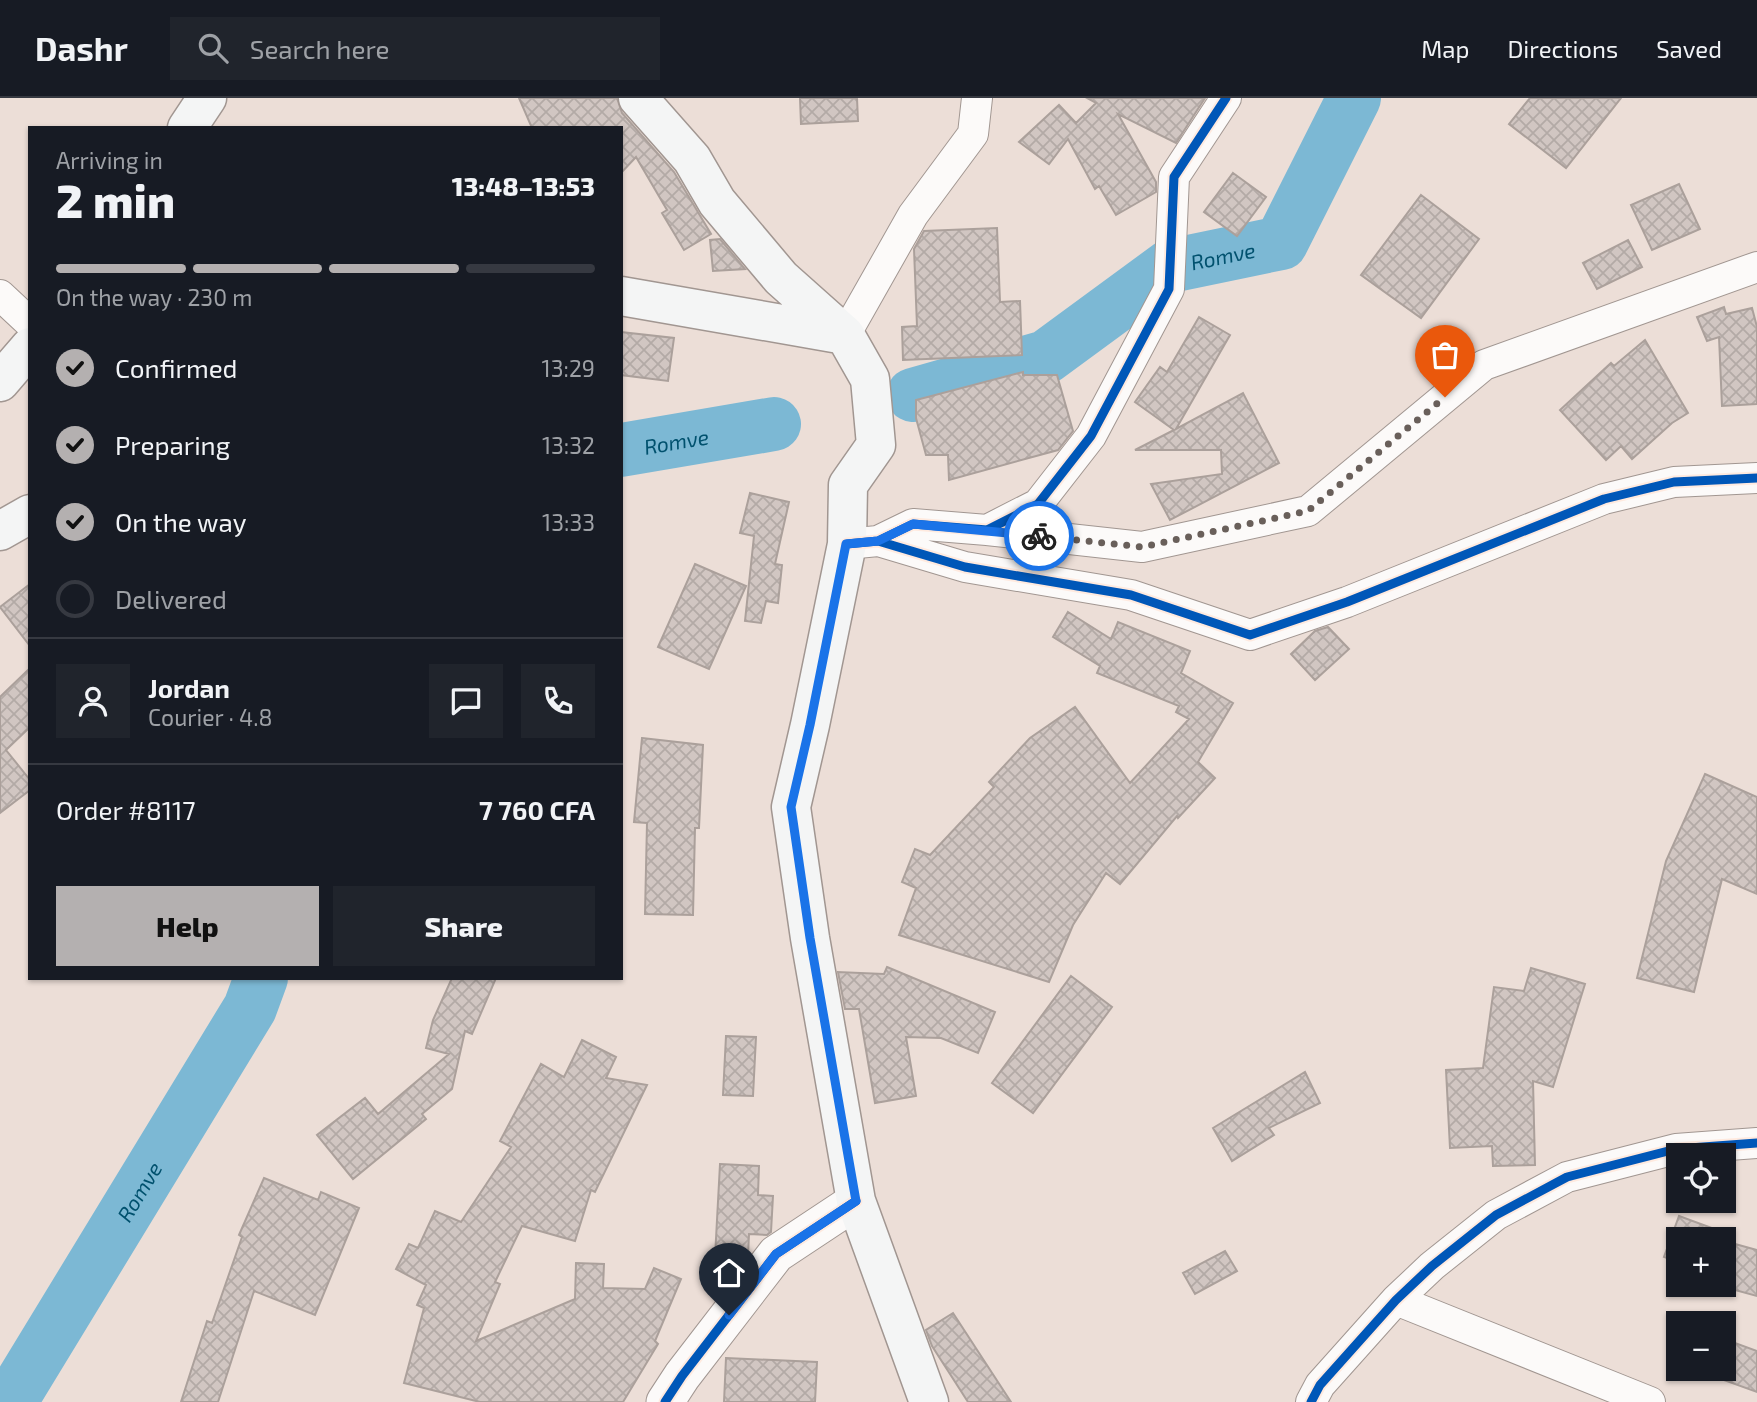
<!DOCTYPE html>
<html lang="en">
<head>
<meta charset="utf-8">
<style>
  :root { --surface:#171b24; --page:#20242c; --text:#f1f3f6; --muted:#9ea1a6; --line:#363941; --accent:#b4b0b0 }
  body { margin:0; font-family:"Exo 2",sans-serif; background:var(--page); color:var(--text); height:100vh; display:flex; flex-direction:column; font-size:26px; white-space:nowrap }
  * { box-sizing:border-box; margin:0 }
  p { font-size:23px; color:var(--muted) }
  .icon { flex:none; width:38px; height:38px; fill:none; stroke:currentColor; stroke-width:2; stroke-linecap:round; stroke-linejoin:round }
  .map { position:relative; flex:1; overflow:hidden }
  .side { position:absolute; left:28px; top:28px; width:595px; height:854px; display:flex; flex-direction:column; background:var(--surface); border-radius:0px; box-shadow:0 2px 5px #0004 }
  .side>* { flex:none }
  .buttons { position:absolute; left:1666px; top:1045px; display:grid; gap:14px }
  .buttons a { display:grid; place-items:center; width:70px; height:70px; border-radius:0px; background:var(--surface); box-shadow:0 2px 5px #0004; font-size:35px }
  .pin { position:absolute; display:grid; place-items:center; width:60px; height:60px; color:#fff; margin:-72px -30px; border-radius:50% 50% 50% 0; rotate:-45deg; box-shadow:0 0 7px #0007 }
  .pin .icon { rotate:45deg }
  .courier { position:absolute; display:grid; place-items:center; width:70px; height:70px; margin:-35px; border:5px solid #1a73e8; border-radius:50%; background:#fff; color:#222; box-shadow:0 2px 9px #0007 }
  .headline em { font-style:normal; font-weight:800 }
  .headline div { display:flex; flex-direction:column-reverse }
  .headline { display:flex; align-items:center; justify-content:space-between; height:119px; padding:0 28px }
  h1 { font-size:46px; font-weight:800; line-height:52px }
  .bar { display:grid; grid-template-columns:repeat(4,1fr); gap:10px 7px; align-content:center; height:84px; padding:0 28px }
  .bar i { height:9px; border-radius:5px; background:var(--line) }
  .bar .current { background:var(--accent) }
  .bar p { grid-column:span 4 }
  .line { display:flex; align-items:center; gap:18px; padding:0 28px; border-top:2px solid var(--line) }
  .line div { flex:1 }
  .round { display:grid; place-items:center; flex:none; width:74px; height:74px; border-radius:0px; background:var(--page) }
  ol { padding:0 28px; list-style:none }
  li { display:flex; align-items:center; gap:21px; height:77px }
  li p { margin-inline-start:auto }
  li .icon { padding:7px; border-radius:50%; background:var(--accent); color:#111; stroke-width:4 }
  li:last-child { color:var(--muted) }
  li i { width:38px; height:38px; border:4px solid var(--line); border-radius:50% }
  .primary-button { display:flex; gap:14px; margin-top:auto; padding:14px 28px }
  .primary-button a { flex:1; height:80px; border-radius:0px; background:var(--accent); color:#111; font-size:28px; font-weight:800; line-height:80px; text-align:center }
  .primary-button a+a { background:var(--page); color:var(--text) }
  header { display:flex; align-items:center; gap:42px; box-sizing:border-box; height:98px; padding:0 35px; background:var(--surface); border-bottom:2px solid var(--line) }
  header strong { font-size:33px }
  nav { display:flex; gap:38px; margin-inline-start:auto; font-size:24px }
  .search { width:490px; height:63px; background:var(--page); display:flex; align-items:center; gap:18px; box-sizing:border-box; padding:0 24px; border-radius:0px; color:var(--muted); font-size:26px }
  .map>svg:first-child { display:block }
</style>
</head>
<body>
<header>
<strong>Dashr</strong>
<div class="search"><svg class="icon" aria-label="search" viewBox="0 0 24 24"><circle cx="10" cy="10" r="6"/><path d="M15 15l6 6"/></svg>Search here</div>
<nav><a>Map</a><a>Directions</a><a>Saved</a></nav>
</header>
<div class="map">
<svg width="1757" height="1304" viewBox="0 0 1757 1304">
  <defs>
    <pattern id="building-cross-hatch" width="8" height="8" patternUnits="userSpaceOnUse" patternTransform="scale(1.75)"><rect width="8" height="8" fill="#d1c6c2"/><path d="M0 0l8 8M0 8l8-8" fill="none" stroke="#b3aaa6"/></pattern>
  </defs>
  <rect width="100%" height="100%" fill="#ecded7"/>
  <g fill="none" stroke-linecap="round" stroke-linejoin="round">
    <g stroke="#7cb8d4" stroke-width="54">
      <path id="s1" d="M 913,297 L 1046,259 L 1170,168 L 1281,145 L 1354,0"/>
      <path id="s2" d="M 621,352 L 774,326"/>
      <path id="s3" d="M 10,1304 L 250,910 L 261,880"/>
    </g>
  </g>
  <path fill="url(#building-cross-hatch)" stroke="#aba09b" stroke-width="2" d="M 519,0 L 617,0 L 622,15 L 674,74 L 711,136 L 684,152 L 662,115 L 667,112 L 636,59 L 621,75 L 621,30 L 532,30 Z
    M 800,0 L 857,0 L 858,23 L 801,26 Z
    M 1087,0 L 1205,0 L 1176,45 L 1118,16 L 1156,84 L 1156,94 L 1116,117 L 1099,88 L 1095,91 L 1068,41 L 1049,66 L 1019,44 L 1059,7 L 1076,25 L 1096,5 Z
    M 1530,0 L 1621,0 L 1566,70 L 1509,26 Z
    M 1233,75 L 1266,99 L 1237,138 L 1204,114 Z
    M 1679,86 L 1700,131 L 1652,152 L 1631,107 Z
    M 1421,97 L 1479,141 L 1421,220 L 1361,177 Z
    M 997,130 L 1000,204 L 1020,203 L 1022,257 L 903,262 L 902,229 L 917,228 L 914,151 L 924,133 Z
    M 720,141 L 745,171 L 713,173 L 710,142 Z
    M 1628,142 L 1642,169 L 1597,191 L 1583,165 Z
    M 1724,209 L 1726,216 L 1752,210 L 1757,229 L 1757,306 L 1722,308 L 1719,239 L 1707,243 L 1697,219 Z
    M 1199,219 L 1230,237 L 1176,331 L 1243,295 L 1279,365 L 1170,422 L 1151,386 L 1222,376 L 1221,352 L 1135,352 L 1174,332 L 1135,304 L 1160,269 L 1167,274 Z
    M 621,234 L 674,240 L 668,283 L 621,277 Z
    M 1645,242 L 1688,315 L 1672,325 L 1632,361 L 1621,348 L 1606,362 L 1560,312 L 1611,265 L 1614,268 Z
    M 1023,274 L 1023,277 L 1057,277 L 1073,333 L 1058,352 L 949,382 L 948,357 L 926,357 L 916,320 L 916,302 Z
    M 750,395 L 789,404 L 775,466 L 782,467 L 778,505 L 766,503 L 761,525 L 745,523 L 754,438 L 740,435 Z
    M 695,466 L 746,488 L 709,571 L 658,549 Z
    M 30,486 L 30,548 L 0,509 Z
    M 1068,514 L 1111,541 L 1118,524 L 1190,553 L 1181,575 L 1233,605 L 1198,664 L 1215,680 L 1178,720 L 1177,718 L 1120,786 L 1106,775 L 1073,827 L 1049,884 L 899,837 L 916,790 L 902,784 L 915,751 L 930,757 L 994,689 L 989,684 L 1030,640 L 1075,609 L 1130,685 L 1189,621 L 1176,614 L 1179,608 L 1097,575 L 1100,568 L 1053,539 Z
    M 1328,529 L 1349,551 L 1315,582 L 1291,556 L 1315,533 Z
    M 30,570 L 30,629 L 6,652 L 30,682 L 30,692 L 0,715 L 0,599 Z
    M 642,640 L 703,647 L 699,730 L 695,730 L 693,817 L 645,816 L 647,725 L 634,724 Z
    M 1705,676 L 1757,699 L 1757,796 L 1722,781 L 1694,894 L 1637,880 L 1666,763 Z
    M 887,869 L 995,914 L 978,955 L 941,940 L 906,939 L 916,998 L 875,1005 L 859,911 L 845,911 L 838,874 L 884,876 Z
    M 1531,870 L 1585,886 L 1553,989 L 1533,983 L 1535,1067 L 1493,1068 L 1492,1048 L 1450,1050 L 1446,972 L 1483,970 L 1494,889 L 1524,893 Z
    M 1071,878 L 1112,909 L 1033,1015 L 992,985 Z
    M 452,880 L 496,880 L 472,936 L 465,933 L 452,991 L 422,1016 L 426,1021 L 353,1081 L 317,1037 L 365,1000 L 378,1016 L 449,956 L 426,950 L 433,922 Z
    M 726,938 L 756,939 L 753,998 L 723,997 Z
    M 582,942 L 616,959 L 606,980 L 647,987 L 595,1094 L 591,1092 L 575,1143 L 522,1128 L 495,1184 L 500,1186 L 476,1243 L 575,1201 L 576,1165 L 604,1166 L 603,1190 L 645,1191 L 654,1170 L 681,1181 L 655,1243 L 658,1246 L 623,1304 L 480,1304 L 404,1285 L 424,1210 L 417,1207 L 426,1187 L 396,1171 L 409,1146 L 418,1150 L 435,1113 L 461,1124 L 511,1049 L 500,1043 L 541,966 L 564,979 Z
    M 1305,974 L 1320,1005 L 1269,1030 L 1274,1037 L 1232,1063 L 1213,1030 Z
    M 720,1066 L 759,1068 L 758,1097 L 773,1098 L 771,1134 L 767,1137 L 749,1136 L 748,1158 L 731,1179 L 714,1178 Z
    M 264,1080 L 318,1102 L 321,1094 L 359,1110 L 315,1217 L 254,1193 L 218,1304 L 181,1304 L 207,1223 L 212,1225 L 242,1139 L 239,1137 Z
    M 1679,1118 L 1731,1137 L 1728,1144 L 1757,1152 L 1757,1198 L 1724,1189 L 1724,1141 L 1678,1141 L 1678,1164 L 1664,1159 Z
    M 1225,1153 L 1237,1173 L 1195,1196 L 1183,1175 Z
    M 953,1215 L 1011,1304 L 968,1304 L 932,1248 L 926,1232 Z
    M 1724,1241 L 1757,1253 L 1757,1294 L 1724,1282 Z
    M 726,1260 L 817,1264 L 815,1304 L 724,1304 Z"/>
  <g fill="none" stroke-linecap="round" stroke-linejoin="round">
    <defs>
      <path id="minor" d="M 0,197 L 30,225
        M 845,237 L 913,117 L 973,36 L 977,0
        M 987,432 L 1142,449 L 1308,413 L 1484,267 L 1757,169
        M 878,443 L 913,426 L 987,432 L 1038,406 L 1091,338 L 1169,191 L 1174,79 L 1226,0
        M 847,446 L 878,443 L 965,469 L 1131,497 L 1250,537 L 1347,504 L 1604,401 L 1674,384 L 1757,380
        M 1396,1202 L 1650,1304
        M 1311,1304 L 1320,1287 L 1396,1202 L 1432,1168 L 1496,1117 L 1567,1079 L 1676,1051 L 1757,1045"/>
      <path id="tertiary" d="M 665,1304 L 682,1278 L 776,1156 L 856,1103"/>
      <path id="secondary" d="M 638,0 L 692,61 L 717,104 L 781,180 L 845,237
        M 187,30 L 207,0
        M 621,198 L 845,237 L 870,281 L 876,347 L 848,387 L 847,446 L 810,627 L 791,709 L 810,840 L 856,1103 L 929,1304
        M 0,284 L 30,249
        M 0,433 L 30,416"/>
    </defs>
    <use href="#minor" stroke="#a19691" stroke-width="32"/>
    <use href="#tertiary" stroke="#a19691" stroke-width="39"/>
    <use href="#secondary" stroke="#a19691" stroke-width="41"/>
    <use href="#minor" stroke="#fcfaf9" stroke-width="30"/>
    <use href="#tertiary" stroke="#fcfaf9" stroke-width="37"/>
    <use href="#secondary" stroke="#f4f5f5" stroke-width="38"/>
    <defs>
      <path id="cycleway" d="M 878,443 L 913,426 L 987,432 L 1038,406 L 1091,338 L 1169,191 L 1174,79 L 1226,0
        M 847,446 L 878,443 L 965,469 L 1131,497 L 1250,537 L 1347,504 L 1604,401 L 1674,384 L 1757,380
        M 665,1304 L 682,1278 L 776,1156 L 856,1103
        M 1311,1304 L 1320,1287 L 1396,1202 L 1432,1168 L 1496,1117 L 1567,1079 L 1676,1051 L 1757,1045"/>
    </defs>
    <use href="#cycleway" stroke="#ffeadf" stroke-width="13"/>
    <use href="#cycleway" stroke="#0057b8" stroke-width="9"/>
  </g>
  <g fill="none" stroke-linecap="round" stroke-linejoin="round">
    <path stroke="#695f5a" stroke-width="7" stroke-dasharray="0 12.6" d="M 1039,438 L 1142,449 L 1308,413 L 1445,299"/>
    <path stroke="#1a73e8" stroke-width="9" d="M 729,1217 L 776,1156 L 856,1103 L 810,840 L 791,709 L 810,627 L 846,446 L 878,443 L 913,426 L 1039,438"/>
  </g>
  <g text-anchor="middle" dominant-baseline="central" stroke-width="5" stroke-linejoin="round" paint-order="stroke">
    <g font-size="21" font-style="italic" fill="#01516e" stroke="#ffeadf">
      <text stroke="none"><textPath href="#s1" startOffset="346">Romve</textPath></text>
      <text stroke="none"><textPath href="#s2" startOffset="56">Romve</textPath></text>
      <text stroke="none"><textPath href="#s3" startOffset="247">Romve</textPath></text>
    </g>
  </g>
</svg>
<div class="buttons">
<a><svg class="icon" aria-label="locate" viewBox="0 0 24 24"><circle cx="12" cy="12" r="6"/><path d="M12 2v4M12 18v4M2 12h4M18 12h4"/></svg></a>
<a>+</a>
<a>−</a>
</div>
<div class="pin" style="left:1445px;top:299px;background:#ea580c"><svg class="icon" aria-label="bag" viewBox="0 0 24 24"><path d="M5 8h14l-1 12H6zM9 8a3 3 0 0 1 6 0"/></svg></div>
<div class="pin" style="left:729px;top:1217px;background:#1f2937"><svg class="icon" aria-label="home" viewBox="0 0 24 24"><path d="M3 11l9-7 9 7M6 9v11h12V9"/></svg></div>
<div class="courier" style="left:1039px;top:438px"><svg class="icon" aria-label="bike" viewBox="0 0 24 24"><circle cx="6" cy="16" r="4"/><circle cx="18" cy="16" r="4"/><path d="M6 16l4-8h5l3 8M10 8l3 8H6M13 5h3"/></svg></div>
<section class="side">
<div class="headline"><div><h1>2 min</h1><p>Arriving in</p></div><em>13:48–13:53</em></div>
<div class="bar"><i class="current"></i><i class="current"></i><i class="current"></i><i></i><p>On the way · 230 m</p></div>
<ol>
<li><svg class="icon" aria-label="check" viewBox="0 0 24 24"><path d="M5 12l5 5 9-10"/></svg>Confirmed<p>13:29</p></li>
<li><svg class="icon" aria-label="check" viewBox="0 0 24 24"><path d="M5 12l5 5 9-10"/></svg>Preparing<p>13:32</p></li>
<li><svg class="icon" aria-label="check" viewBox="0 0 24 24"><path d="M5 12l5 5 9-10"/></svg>On the way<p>13:33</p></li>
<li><i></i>Delivered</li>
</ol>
<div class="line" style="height:126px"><a class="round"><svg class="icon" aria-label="person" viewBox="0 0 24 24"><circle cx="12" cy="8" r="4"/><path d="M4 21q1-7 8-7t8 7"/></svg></a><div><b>Jordan</b><p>Courier · 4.8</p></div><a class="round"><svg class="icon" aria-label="chat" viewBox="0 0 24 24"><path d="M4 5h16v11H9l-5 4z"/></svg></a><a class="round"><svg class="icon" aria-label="phone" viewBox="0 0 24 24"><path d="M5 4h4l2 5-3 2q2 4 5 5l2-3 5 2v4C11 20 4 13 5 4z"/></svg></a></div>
<div class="line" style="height:91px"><div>Order #8117</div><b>7 760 CFA</b></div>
<div class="primary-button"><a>Help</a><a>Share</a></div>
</section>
</div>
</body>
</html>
